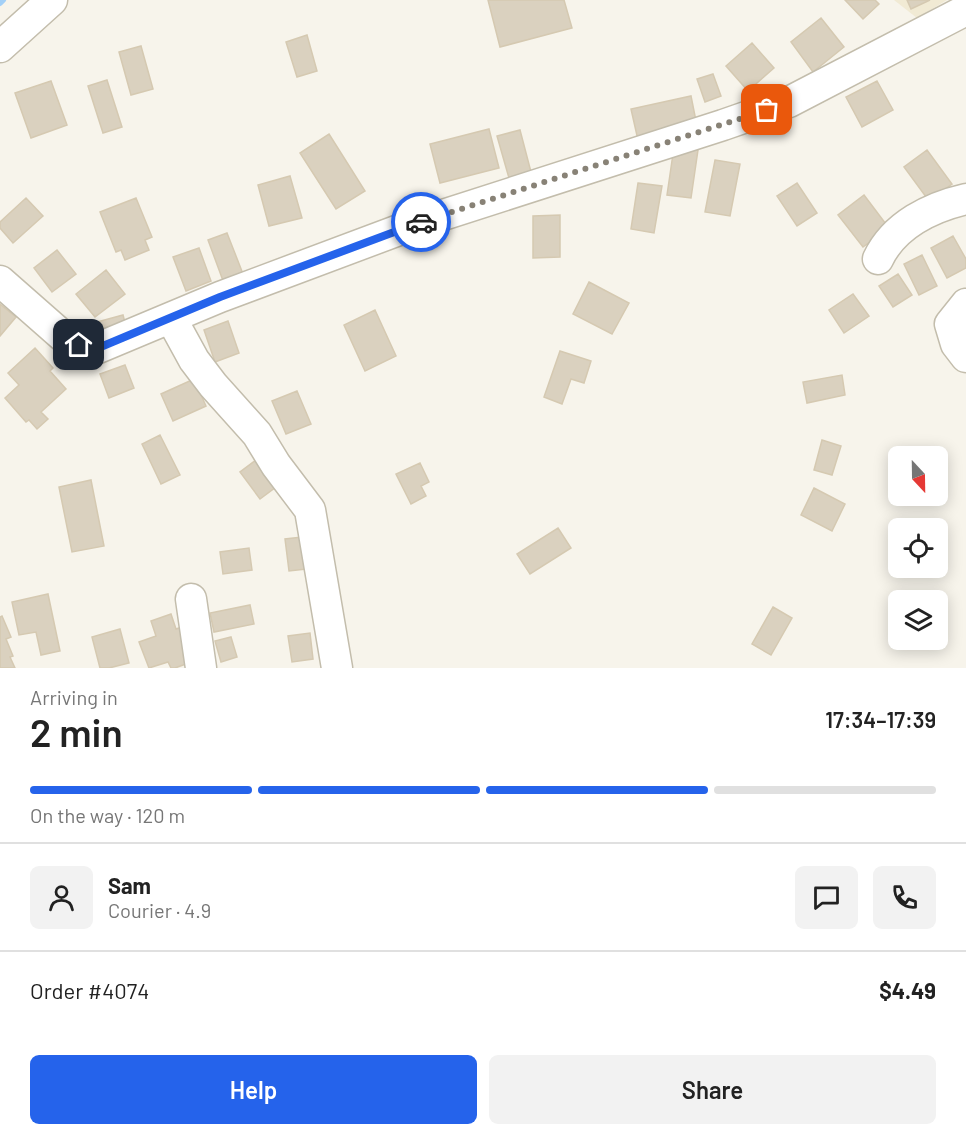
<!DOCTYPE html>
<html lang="en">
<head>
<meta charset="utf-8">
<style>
  :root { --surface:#fff; --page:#f2f2f2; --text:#222; --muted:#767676; --line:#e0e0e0; --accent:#2563eb }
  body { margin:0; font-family:Barlow,sans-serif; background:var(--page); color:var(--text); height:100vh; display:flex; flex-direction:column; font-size:22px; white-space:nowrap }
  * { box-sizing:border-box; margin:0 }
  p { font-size:20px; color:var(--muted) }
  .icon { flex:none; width:33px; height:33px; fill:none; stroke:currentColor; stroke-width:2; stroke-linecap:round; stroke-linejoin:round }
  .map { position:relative; height:668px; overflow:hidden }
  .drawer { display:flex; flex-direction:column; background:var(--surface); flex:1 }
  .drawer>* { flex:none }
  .needle { width:39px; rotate:158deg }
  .fabs { position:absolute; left:888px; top:446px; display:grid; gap:12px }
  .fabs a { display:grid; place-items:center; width:60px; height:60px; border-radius:9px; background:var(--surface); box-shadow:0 3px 15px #0003; font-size:30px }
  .pin { position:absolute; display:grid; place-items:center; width:51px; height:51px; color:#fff; margin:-26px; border-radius:12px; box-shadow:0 3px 9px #0006 }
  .courier { position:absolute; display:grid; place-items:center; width:60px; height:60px; margin:-30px; border:4px solid #2563eb; border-radius:50%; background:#fff; color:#222; box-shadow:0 2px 8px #0007 }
  .head em { font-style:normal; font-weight:600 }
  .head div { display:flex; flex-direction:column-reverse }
  .head { display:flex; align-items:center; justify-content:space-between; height:102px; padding:0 30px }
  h1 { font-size:39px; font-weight:600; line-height:45px }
  .bar { display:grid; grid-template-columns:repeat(4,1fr); gap:9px 6px; align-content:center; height:72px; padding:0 30px }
  .bar i { height:8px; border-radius:4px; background:var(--line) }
  .bar .selected { background:var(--accent) }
  .bar p { grid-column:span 4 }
  .line { display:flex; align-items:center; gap:15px; padding:0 30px; border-top:2px solid var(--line) }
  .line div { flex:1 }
  .round { display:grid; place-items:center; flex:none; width:63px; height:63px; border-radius:9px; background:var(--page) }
  .action { display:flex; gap:12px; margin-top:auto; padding:12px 30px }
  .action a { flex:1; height:69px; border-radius:9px; background:var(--accent); color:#fff; font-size:24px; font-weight:600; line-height:69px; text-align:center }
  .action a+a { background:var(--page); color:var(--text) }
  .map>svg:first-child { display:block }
</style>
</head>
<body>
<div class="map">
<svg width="966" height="668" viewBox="0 0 966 668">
  <rect width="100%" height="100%" fill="#f7f4eb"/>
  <path fill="#f1ead4" d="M 894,0 L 947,0 L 917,18 Z"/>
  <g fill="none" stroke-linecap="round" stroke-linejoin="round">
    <path stroke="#a3d0f7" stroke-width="6" d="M 0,3 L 3,0"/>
  </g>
  <path fill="#dad1bf" stroke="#d5c9b1" stroke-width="1.5" d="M 488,0 L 564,0 L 572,28 L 500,47 Z
    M 845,0 L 875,0 L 879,4 L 863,19 Z
    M 907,0 L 930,0 L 911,9 Z
    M 821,18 L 844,47 L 813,72 L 791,42 Z
    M 307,35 L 317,71 L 297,77 L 286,42 Z
    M 752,43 L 774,68 L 748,91 L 726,66 Z
    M 141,46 L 153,89 L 131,95 L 119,52 Z
    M 713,74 L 721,96 L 705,102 L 697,79 Z
    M 107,80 L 122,127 L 103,133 L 88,86 Z
    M 51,81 L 67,125 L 31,138 L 15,93 Z
    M 877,81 L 893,110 L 862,127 L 846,97 Z
    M 691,96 L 697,126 L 638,140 L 631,109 Z
    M 489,129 L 499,168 L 440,183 L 430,144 Z
    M 520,130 L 531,172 L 509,178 L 497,136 Z
    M 329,134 L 365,191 L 336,209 L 300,153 Z
    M 674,147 L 698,150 L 691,198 L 667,195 Z
    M 927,150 L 952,184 L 929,201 L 904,167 Z
    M 715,160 L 740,164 L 730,216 L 705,212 Z
    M 290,176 L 302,218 L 269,226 L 258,185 Z
    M 638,183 L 662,186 L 654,233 L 631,229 Z
    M 797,183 L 817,213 L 797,226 L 777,196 Z
    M 864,195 L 889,228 L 863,247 L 838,215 Z
    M 26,198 L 43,216 L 13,243 L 0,228 L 0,222 Z
    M 136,198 L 152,237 L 145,240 L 149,250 L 125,260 L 121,250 L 116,252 L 100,212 Z
    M 560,215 L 560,257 L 533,258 L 533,216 Z
    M 227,233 L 245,279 L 225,286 L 208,240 Z
    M 953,236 L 966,259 L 966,268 L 947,278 L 931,248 Z
    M 199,248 L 211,281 L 186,291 L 173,257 Z
    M 57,250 L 76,274 L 52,292 L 34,268 Z
    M 922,255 L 937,286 L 919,295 L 904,264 Z
    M 106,270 L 125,294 L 95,317 L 76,294 Z
    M 898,274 L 912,295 L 893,307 L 879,286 Z
    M 589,282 L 629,303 L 612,334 L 573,314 Z
    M 853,294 L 869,316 L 844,333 L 829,310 Z
    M 0,304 L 16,317 L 0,336 Z
    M 375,310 L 396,356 L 365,371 L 344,325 Z
    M 123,315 L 127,330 L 101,337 L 97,322 Z
    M 228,321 L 239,353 L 215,362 L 204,330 Z
    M 35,348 L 53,368 L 50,371 L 66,389 L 41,412 L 48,419 L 37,429 L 29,420 L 26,422 L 5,398 L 19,385 L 8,373 Z
    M 560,351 L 591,361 L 584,383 L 571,379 L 562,404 L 544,397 Z
    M 125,365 L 134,388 L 109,398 L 100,374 Z
    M 842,375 L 845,395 L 807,403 L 803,382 Z
    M 194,379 L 206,406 L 173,421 L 161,394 Z
    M 297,391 L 311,424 L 286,434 L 272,401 Z
    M 160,435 L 180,475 L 161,484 L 142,444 Z
    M 822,440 L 841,446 L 832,475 L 814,470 Z
    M 260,457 L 280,484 L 260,499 L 240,472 Z
    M 420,463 L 429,482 L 421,486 L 426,496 L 411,504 L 396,474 Z
    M 91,480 L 104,546 L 72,552 L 59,487 Z
    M 814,488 L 845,504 L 832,531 L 801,515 Z
    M 558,528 L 571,548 L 530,574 L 517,554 Z
    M 311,536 L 315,568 L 289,571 L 285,539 Z
    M 249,548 L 252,570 L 223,574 L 220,552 Z
    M 48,594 L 60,651 L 41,655 L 36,632 L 19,635 L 12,602 Z
    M 250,605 L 254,624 L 214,632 L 210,613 Z
    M 773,607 L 792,618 L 771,655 L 752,644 Z
    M 171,614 L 176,629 L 185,626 L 197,660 L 175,668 L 171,668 L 168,662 L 149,668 L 139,642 L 156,636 L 151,621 Z
    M 2,616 L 11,637 L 6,639 L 13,656 L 10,657 L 15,668 L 0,668 L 0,617 Z
    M 120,629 L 129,663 L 109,668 L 100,668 L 92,637 Z
    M 310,633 L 313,659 L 292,662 L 288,636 Z
    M 231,637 L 237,657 L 221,662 L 215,641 Z"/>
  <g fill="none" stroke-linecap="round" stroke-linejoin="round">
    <defs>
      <path id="minor" d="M 0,47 L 52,0
        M 878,259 C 894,225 931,207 966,199
        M 0,281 L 66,339 L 91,351 L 220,297 L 415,224 L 723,125 L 789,102 L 966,10
        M 966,304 L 950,324 L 956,344 L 966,357
        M 171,318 L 194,360 L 213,385 L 257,434 L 276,465 L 310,510 L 337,668
        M 191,599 L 201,668"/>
    </defs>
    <use href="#minor" stroke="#c3bdac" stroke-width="33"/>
    <use href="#minor" stroke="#fff" stroke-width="30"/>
  </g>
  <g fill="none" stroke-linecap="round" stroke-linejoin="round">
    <path stroke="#888276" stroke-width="6" stroke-dasharray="0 10.8" d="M 421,222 L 767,110"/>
    <path stroke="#2563eb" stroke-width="8" d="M 79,345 L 91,351 L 220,297 L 421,222"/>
  </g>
</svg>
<div class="fabs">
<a><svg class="needle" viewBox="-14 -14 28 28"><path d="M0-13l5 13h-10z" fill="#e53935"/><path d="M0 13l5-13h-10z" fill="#767676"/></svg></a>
<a><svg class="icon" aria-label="locate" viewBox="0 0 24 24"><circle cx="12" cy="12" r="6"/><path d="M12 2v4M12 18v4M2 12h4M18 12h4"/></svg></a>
<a><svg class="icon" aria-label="layers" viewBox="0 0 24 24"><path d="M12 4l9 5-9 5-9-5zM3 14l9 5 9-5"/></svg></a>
</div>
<div class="pin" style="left:767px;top:110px;background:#ea580c"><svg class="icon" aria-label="bag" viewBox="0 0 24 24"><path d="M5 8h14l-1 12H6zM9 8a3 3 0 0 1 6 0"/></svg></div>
<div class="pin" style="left:79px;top:345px;background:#1f2937"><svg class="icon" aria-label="home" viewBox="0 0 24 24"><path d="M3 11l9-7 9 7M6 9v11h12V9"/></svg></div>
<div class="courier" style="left:421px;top:222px"><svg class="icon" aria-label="car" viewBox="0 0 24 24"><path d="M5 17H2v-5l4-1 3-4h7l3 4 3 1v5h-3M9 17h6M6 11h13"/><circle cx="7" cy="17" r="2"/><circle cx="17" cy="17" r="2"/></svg></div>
</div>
<section class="drawer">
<div class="head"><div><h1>2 min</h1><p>Arriving in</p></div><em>17:34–17:39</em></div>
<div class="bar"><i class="selected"></i><i class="selected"></i><i class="selected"></i><i></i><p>On the way · 120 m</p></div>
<div class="line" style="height:108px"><a class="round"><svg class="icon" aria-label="person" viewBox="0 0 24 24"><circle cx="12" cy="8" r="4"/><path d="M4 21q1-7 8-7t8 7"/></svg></a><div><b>Sam</b><p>Courier · 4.9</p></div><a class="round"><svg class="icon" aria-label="chat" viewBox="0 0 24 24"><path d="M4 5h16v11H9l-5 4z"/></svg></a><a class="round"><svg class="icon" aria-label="phone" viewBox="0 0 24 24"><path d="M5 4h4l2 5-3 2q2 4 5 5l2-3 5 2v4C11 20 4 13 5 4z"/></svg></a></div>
<div class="line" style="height:78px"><div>Order #4074</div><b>$4.49</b></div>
<div class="action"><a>Help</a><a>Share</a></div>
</section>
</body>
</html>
